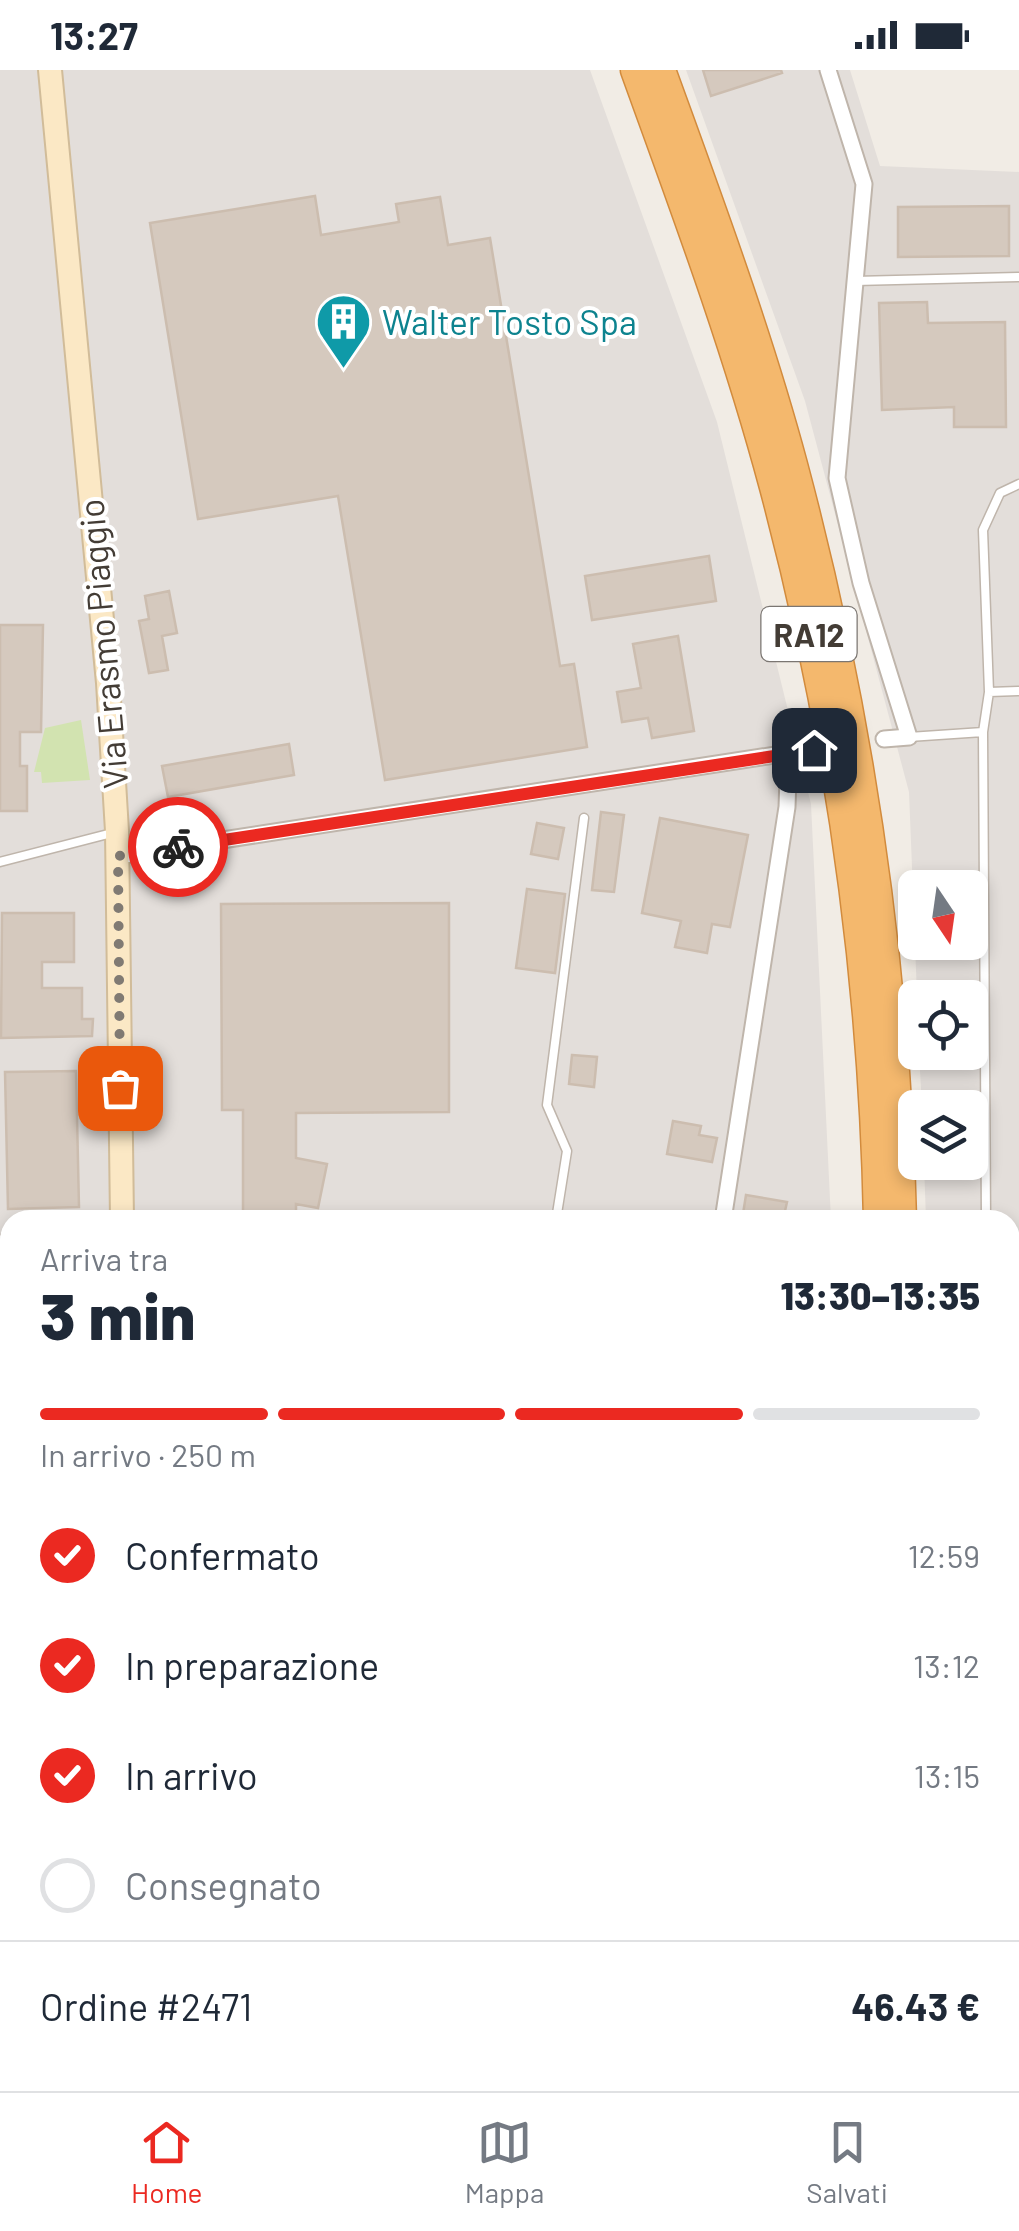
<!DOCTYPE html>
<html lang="it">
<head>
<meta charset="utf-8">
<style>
  :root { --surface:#fff; --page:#f2f2f3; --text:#1f2937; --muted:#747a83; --line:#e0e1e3; --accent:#eb2921 }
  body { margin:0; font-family:Barlow,sans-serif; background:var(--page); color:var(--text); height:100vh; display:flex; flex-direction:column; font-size:38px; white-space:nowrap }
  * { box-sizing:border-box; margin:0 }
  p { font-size:32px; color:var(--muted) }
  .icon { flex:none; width:55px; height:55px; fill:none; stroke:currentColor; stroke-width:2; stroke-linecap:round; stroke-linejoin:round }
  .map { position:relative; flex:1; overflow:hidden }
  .sheet { position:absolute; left:0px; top:1140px; width:1020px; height:882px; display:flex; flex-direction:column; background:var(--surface); border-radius:30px 30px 0 0; box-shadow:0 5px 15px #0003 }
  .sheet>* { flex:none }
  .needle { width:65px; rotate:167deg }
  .tools { position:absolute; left:898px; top:800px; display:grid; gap:20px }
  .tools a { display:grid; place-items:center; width:90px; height:90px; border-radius:15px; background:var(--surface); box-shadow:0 5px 15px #0003; font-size:50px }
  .pin { position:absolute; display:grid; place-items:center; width:85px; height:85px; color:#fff; margin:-42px; border-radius:20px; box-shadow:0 5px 15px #0006 }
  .courier { position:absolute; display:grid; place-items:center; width:100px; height:100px; margin:-50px; border:8px solid #eb2921; border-radius:50%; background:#fff; color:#222; box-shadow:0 2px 12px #0007 }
  .summary em { font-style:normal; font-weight:800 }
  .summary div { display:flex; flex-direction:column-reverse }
  .summary { display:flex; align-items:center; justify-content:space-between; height:170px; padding:0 40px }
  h1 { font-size:65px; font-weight:800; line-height:75px }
  .bar { display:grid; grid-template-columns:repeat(4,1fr); gap:15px 10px; align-content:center; height:120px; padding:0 40px }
  .bar i { height:12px; border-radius:8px; background:var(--line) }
  .bar .on { background:var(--accent) }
  .bar p { grid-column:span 4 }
  .line { display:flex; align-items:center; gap:25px; padding:0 40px; border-top:2px solid var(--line) }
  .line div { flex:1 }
  ol { padding:0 40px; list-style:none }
  li { display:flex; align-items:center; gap:30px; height:110px }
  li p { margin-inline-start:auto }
  li .icon { padding:10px; border-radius:50%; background:var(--accent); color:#fff; stroke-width:4 }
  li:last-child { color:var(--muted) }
  li i { width:55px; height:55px; border:5px solid var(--line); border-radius:50% }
  .status { display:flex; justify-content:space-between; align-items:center; height:70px; padding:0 50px; background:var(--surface); direction:ltr }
  .status svg { height:28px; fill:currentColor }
  .menu { display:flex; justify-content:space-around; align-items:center; height:140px; border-top:2px solid var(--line); background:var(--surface); font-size:28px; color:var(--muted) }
  .menu a { display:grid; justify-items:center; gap:5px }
  .menu .on { color:var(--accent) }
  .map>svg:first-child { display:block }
</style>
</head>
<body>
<div class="status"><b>13:27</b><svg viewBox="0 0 49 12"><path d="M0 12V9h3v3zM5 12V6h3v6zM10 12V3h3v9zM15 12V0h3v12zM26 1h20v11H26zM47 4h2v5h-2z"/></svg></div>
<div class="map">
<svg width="1019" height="2021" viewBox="0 0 1019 2021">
  <rect width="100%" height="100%" fill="#f1ece5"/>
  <path fill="#e3deda" d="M 0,0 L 590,0 L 717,352 L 811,734 L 831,1150 L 10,1150 L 10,2012 L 115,2013 L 115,2021 L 0,2021 Z
    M 686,0 L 850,0 L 880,96 L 1019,102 L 1019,2021 L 944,2021 L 944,2013 L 1010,2012 L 1010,1150 L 926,1150 L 924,1093 L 970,1092 L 970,1038 L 922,1037 L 919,983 L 970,982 L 970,928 L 917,927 L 915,873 L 970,872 L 970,818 L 915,818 L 915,872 L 909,722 L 805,331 Z
    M 847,2012 L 847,2021 L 249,2021 L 227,2013 Z"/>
  <path fill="#d2e3b0" d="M 81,650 L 90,710 L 42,713 L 41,702 L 34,702 L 45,658 Z"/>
  <path fill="#d5c9be" stroke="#ccbdaf" stroke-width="2.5" d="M 703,0 L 781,0 L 782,3 L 711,26 Z
    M 315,126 L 321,165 L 399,152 L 396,134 L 440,127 L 448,175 L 490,168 L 560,596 L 574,594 L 587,677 L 385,710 L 338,426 L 198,449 L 150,153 Z
    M 1009,136 L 1009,186 L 898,187 L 898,137 Z
    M 927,232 L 928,253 L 1005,252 L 1006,357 L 954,357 L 954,337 L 882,340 L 879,233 Z
    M 709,486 L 716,531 L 592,550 L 585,506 Z
    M 169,521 L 177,563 L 162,566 L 168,600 L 149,603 L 139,551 L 149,549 L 145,526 Z
    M 0,555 L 43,555 L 41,662 L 20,662 L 20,696 L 27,696 L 27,741 L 0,741 Z
    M 678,566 L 694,661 L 652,668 L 648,648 L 622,652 L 617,622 L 641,618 L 633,574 Z
    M 289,674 L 294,705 L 168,727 L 162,696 Z
    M 601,742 L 624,745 L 614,822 L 592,820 Z
    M 660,748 L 748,765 L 730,857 L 712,854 L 707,883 L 675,877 L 681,851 L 642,843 Z
    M 537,753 L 564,758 L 558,789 L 531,784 Z
    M 527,819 L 565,824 L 555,903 L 516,898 Z
    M 449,833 L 449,1042 L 296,1043 L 296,1088 L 327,1094 L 318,1138 L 296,1134 L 296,1150 L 243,1150 L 243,1040 L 222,1040 L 221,834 Z
    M 2,843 L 74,843 L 74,892 L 42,892 L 42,918 L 82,918 L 82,949 L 93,949 L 92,966 L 1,968 Z
    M 572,985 L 597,987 L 594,1017 L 569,1014 Z
    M 76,1001 L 79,1137 L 8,1139 L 5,1002 Z
    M 673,1051 L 701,1056 L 699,1065 L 717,1068 L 712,1092 L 667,1084 Z
    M 746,1125 L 787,1132 L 783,1150 L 742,1150 Z"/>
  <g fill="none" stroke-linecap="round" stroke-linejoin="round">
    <defs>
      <path id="lane" d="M 855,211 L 1019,207
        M 989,622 L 1019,621
        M 909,667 L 983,662
        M 0,792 L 112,763
        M 556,1150 L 567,1081 L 547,1035 L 584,748
        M 986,1150 L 983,662 L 989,622 L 983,460 L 1000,423 L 1019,414
        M 1010,1367 L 1019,1374"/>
      <path id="street" d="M 828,0 L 864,114 L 837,408 L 861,513 L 909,667 L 884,669
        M 118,786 L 814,679
        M 723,1150 L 787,737 L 788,708 L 783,684
        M 0,1173 L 10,1179
        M 1010,1558 L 1019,1561
        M 184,2012 L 205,2021"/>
      <path id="secondary" d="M 50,0 L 108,613 L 117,761 L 122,1150
        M 0,1953 L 10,1955
        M 104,2012 L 122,2012"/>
      <path id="highway" d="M 635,0 C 685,138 736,275 774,417 C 838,656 873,902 878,1150
        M 661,0 C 708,130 757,261 793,395 C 859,642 896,895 902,1150
        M 882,2012 L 882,2021
        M 906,2012 L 906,2021"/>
    </defs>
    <use href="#lane" stroke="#bfb5ab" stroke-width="11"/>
    <use href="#street" stroke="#bfb5ab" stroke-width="19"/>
    <use href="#secondary" stroke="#d1bc99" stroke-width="26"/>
    <use href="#highway" stroke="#d28b3d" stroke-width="31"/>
    <use href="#lane" stroke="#fff" stroke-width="8"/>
    <use href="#street" stroke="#fff" stroke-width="15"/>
    <use href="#secondary" stroke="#fbe8c5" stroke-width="22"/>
    <use href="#highway" stroke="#f4b86d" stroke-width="28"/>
  </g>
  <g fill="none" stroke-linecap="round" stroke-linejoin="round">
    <path stroke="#807a73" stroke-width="10" stroke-dasharray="0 18" d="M 120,1018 L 118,786 L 178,777"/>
    <path stroke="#eb2921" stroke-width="12" d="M 178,777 L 814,680"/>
  </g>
  <defs>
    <symbol id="building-pin" viewBox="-11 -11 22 30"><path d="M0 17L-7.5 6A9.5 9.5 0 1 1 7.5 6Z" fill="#0f9aa8" stroke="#fff"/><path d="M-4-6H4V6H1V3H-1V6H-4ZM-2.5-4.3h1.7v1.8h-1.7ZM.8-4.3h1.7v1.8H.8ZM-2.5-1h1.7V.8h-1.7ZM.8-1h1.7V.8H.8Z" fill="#fff"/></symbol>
  </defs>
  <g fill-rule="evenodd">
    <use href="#building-pin" x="312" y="220" width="63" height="86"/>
  </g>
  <g text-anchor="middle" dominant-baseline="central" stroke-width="8" stroke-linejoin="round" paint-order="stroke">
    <rect fill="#fff" stroke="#7b7672" stroke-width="2.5" x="761.5" y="537" width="95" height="54" rx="8"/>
    <g font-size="32" font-weight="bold" fill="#433c35">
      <text x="809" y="564">RA12</text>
    </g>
    <g font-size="35" fill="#0d838f" stroke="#fff" text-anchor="start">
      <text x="382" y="251">Walter Tosto Spa</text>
    </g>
    <g font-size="35" fill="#433c35" stroke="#fff">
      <text transform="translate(102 574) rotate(-95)">Via Erasmo Piaggio</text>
    </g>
  </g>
</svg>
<div class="tools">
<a><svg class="needle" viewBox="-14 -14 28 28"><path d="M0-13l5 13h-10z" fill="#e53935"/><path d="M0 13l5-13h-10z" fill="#747a83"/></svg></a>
<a><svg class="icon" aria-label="locate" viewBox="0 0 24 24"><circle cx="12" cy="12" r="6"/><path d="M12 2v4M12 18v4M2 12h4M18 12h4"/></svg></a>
<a><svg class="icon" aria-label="layers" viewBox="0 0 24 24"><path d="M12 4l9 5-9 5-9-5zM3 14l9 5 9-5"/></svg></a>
</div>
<div class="pin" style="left:120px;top:1018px;background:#ea580c"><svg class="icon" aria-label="bag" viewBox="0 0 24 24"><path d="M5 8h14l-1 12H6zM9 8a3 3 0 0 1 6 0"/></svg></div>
<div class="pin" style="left:814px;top:680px;background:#1f2937"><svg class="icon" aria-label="home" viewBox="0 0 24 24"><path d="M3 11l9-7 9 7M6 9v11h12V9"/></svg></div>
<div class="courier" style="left:178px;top:777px"><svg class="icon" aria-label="bike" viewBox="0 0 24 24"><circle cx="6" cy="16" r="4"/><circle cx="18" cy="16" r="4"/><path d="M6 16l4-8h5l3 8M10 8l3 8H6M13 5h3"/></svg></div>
<section class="sheet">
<div class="summary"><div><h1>3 min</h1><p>Arriva tra</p></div><em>13:30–13:35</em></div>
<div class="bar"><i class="on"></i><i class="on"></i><i class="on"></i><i></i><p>In arrivo · 250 m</p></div>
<ol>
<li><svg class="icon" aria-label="check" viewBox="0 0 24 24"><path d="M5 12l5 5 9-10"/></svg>Confermato<p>12:59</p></li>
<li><svg class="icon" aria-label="check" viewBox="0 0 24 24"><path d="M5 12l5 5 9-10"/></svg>In preparazione<p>13:12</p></li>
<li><svg class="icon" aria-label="check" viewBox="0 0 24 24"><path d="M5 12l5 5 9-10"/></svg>In arrivo<p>13:15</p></li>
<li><i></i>Consegnato</li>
</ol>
<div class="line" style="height:130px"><div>Ordine #2471</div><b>46.43 €</b></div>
</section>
</div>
<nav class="menu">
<a class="on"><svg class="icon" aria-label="home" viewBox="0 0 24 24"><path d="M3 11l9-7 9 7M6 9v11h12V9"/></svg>Home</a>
<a><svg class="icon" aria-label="map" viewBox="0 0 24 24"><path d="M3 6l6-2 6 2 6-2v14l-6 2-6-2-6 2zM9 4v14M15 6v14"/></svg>Mappa</a>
<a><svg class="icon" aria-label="saved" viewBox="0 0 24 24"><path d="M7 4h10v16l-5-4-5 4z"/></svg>Salvati</a>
</nav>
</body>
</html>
